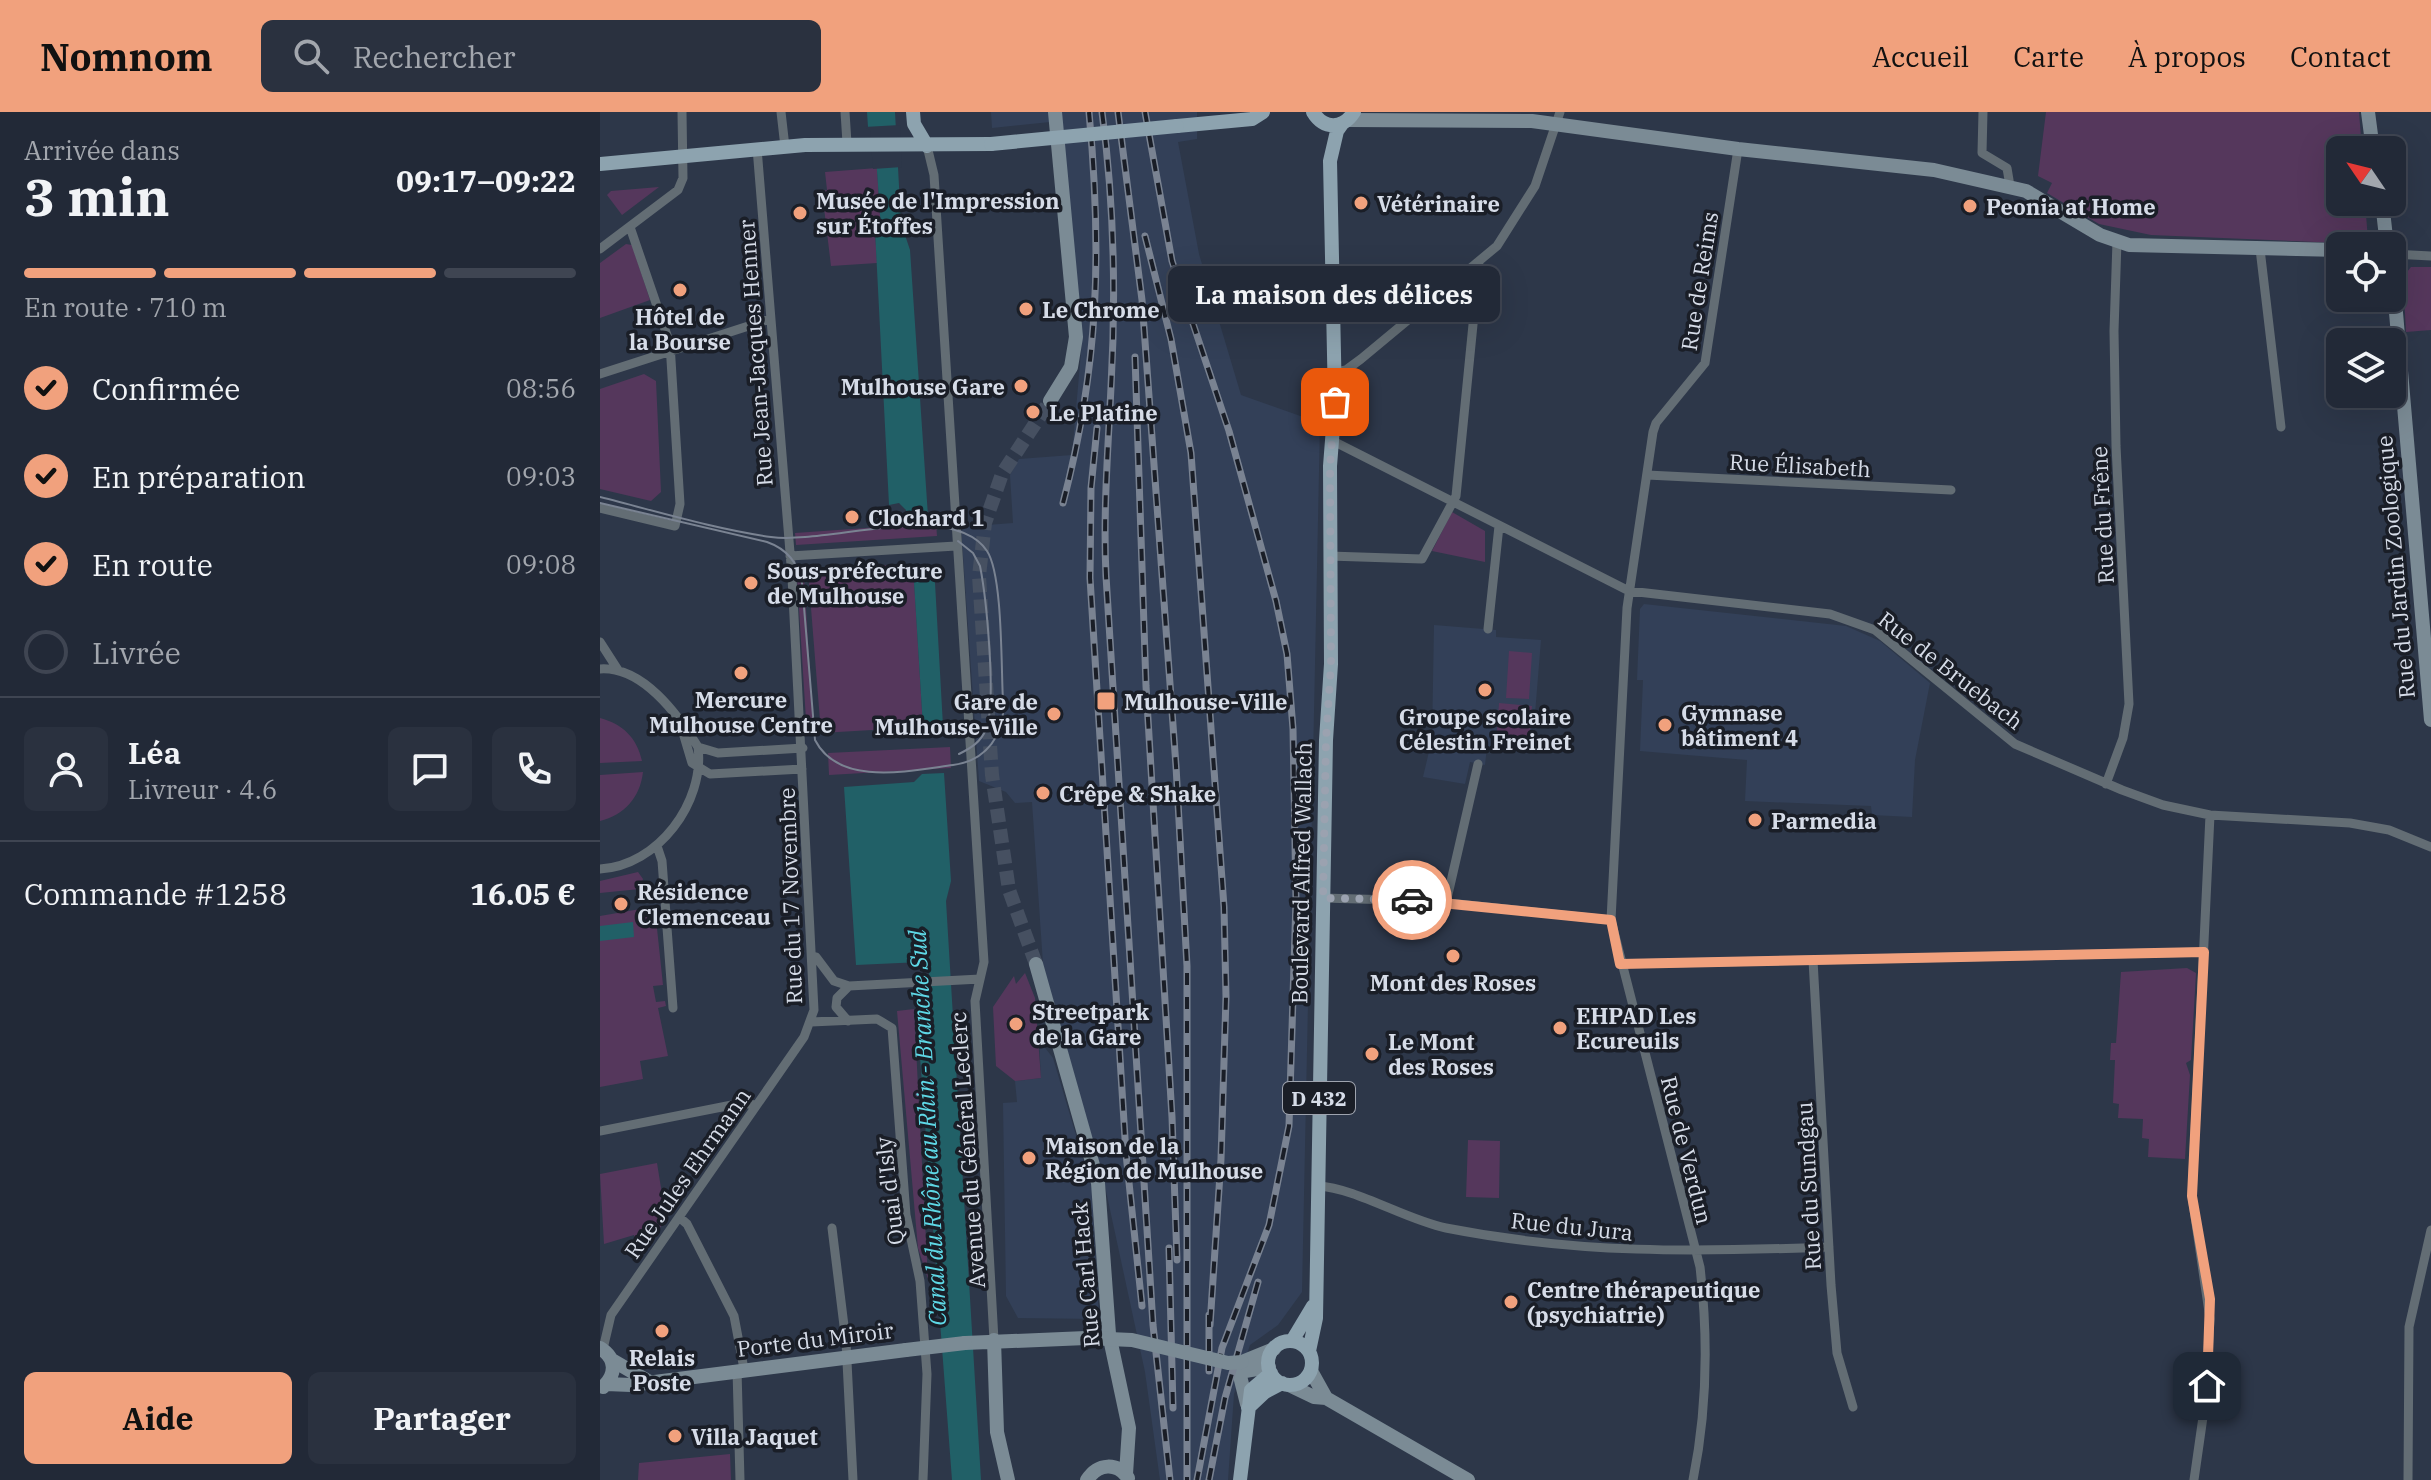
<!DOCTYPE html>
<html lang="fr">
<head>
<meta charset="utf-8">
<style>
  :root { --surface:#222937; --page:#2a313f; --text:#f1f3f6; --muted:#a2a6ad; --line:#3f4552; --accent:#f1a17d }
  body { margin:0; font-family:"IBM Plex Serif",serif; background:var(--page); color:var(--text); height:100vh; display:flex; flex-direction:column; font-size:30px; white-space:nowrap }
  * { box-sizing:border-box; margin:0 }
  p { font-size:26px; color:var(--muted) }
  .icon { flex:none; width:44px; height:44px; fill:none; stroke:currentColor; stroke-width:2; stroke-linecap:round; stroke-linejoin:round }
  .map { position:relative; flex:1; overflow:hidden }
  .side { display:flex; flex-direction:column; background:var(--surface); width:600px }
  .side>* { flex:none }
  .needle { width:52px; rotate:305deg }
  .fabs { position:absolute; left:1726px; top:24px; display:grid; gap:16px }
  .fabs a { display:grid; place-items:center; width:80px; height:80px; border-radius:12px; background:var(--surface); box-shadow:0 8px 32px #0002,0 0 0 2px var(--line); font-size:40px }
  .pin { position:absolute; display:grid; place-items:center; width:68px; height:68px; color:#fff; margin:-34px; border-radius:16px; box-shadow:0 4px 12px #0006 }
  .courier { position:absolute; display:grid; place-items:center; width:80px; height:80px; margin:-40px; border:6px solid #f1a17d; border-radius:50%; background:#fff; color:#222; box-shadow:0 2px 10px #0007 }
  .bubble { position:absolute; height:56px; border-radius:12px; background:var(--surface); box-shadow:0 8px 32px #0002,0 0 0 2px var(--line); font-size:26px; font-weight:700; line-height:56px; text-align:center }
  .summary em { font-style:normal; font-weight:700 }
  .summary div { display:flex; flex-direction:column-reverse }
  .summary { display:flex; align-items:center; justify-content:space-between; height:136px; padding:0 24px }
  h1 { font-size:52px; font-weight:700; line-height:60px }
  .bar { display:grid; grid-template-columns:repeat(4,1fr); gap:12px 8px; align-content:center; height:96px; padding:0 24px }
  .bar i { height:10px; border-radius:6px; background:var(--line) }
  .bar .selected { background:var(--accent) }
  .bar p { grid-column:span 4 }
  .line { display:flex; align-items:center; gap:20px; padding:0 24px; border-top:2px solid var(--line) }
  .line div { flex:1 }
  .round { display:grid; place-items:center; flex:none; width:84px; height:84px; border-radius:12px; background:var(--page) }
  ol { padding:0 24px; list-style:none }
  li { display:flex; align-items:center; gap:24px; height:88px }
  li p { margin-inline-start:auto }
  li .icon { padding:8px; border-radius:50%; background:var(--accent); color:#111; stroke-width:4 }
  li:last-child { color:var(--muted) }
  li i { width:44px; height:44px; border:4px solid var(--line); border-radius:50% }
  .action { display:flex; gap:16px; margin-top:auto; padding:16px 24px }
  .action a { flex:1; height:92px; border-radius:12px; background:var(--accent); color:#111; font-size:32px; font-weight:700; line-height:92px; text-align:center }
  .action a+a { background:var(--page); color:var(--text) }
  header { display:flex; align-items:center; gap:48px; box-sizing:border-box; height:112px; padding:0 40px; background:var(--accent); color:#111 }
  header strong { font-size:38px }
  nav { display:flex; gap:44px; margin-inline-start:auto; font-size:28px }
  .search { width:560px; height:72px; background:var(--page); display:flex; align-items:center; gap:20px; box-sizing:border-box; padding:0 28px; border-radius:12px; color:var(--muted); font-size:30px }
  main { display:flex; flex:1; min-height:0 }
  .map>svg:first-child { display:block }
</style>
</head>
<body>
<header>
<strong>Nomnom</strong>
<div class="search"><svg class="icon" aria-label="search" viewBox="0 0 24 24"><circle cx="10" cy="10" r="6"/><path d="M15 15l6 6"/></svg>Rechercher</div>
<nav><a>Accueil</a><a>Carte</a><a>À propos</a><a>Contact</a></nav>
</header>
<main>
<section class="side">
<div class="summary"><div><h1>3 min</h1><p>Arrivée dans</p></div><em>09:17–09:22</em></div>
<div class="bar"><i class="selected"></i><i class="selected"></i><i class="selected"></i><i></i><p>En route · 710 m</p></div>
<ol>
<li><svg class="icon" aria-label="check" viewBox="0 0 24 24"><path d="M5 12l5 5 9-10"/></svg>Confirmée<p>08:56</p></li>
<li><svg class="icon" aria-label="check" viewBox="0 0 24 24"><path d="M5 12l5 5 9-10"/></svg>En préparation<p>09:03</p></li>
<li><svg class="icon" aria-label="check" viewBox="0 0 24 24"><path d="M5 12l5 5 9-10"/></svg>En route<p>09:08</p></li>
<li><i></i>Livrée</li>
</ol>
<div class="line" style="height:144px"><a class="round"><svg class="icon" aria-label="person" viewBox="0 0 24 24"><circle cx="12" cy="8" r="4"/><path d="M4 21q1-7 8-7t8 7"/></svg></a><div><b>Léa</b><p>Livreur · 4.6</p></div><a class="round"><svg class="icon" aria-label="chat" viewBox="0 0 24 24"><path d="M4 5h16v11H9l-5 4z"/></svg></a><a class="round"><svg class="icon" aria-label="phone" viewBox="0 0 24 24"><path d="M5 4h4l2 5-3 2q2 4 5 5l2-3 5 2v4C11 20 4 13 5 4z"/></svg></a></div>
<div class="line" style="height:104px"><div>Commande #1258</div><b>16.05 €</b></div>
<div class="action"><a>Aide</a><a>Partager</a></div>
</section>
<div class="map">
<svg width="1831" height="1368" viewBox="0 0 1831 1368">
  <rect width="100%" height="100%" fill="#2d3749"/>
  <path fill="#334058" d="M 391,0 L 597,0 L 597,27 L 578,30 L 599,142 L 641,283 L 720,311 L 702,1180 L 678,1213 L 650,1233 L 634,1282 L 628,1368 L 560,1368 L 545,1260 L 503,1065 L 443,852 L 432,690 L 415,691 L 406,680 L 379,669 L 361,415 L 413,411 L 410,363 L 419,347 L 472,343 L 482,229 L 460,9 L 392,16 Z
    M 1044,492 L 1246,514 L 1280,529 L 1330,571 L 1315,648 L 1312,705 L 1272,703 L 1271,694 L 1145,689 L 1147,648 L 1040,639 L 1043,568 L 1037,568 L 1040,497 Z
    M 834,513 L 896,518 L 896,525 L 941,528 L 932,639 L 887,635 L 885,653 L 870,650 L 865,672 L 823,665 L 832,627 Z
    M 439,928 L 453,946 L 492,1077 L 499,1207 L 418,1206 L 406,1184 L 403,991 L 417,990 L 415,969 L 441,966 Z"/>
  <path fill="#55375c" d="M 1446,0 L 1759,0 L 1762,38 L 1740,38 L 1740,90 L 1765,90 L 1768,128 L 1765,132 L 1551,123 L 1499,112 L 1447,81 L 1452,71 L 1438,64 Z
    M 277,56 L 281,118 L 275,119 L 277,151 L 231,154 L 222,79 L 227,78 L 225,60 Z
    M 59,75 L 22,103 L 7,83 L 11,79 Z
    M 26,132 L 32,133 L 50,188 L 0,206 L 0,151 Z
    M 1811,155 L 1831,155 L 1831,218 L 1806,220 L 1803,165 Z
    M 44,262 L 56,269 L 61,380 L 51,389 L 0,377 L 0,277 Z
    M 852,400 L 885,419 L 885,450 L 832,439 Z
    M 336,411 L 337,424 L 196,433 L 195,421 Z
    M 313,452 L 323,615 L 221,621 L 209,471 L 215,456 Z
    M 197,465 L 204,465 L 213,608 L 206,608 Z
    M 909,539 L 932,541 L 929,587 L 906,586 Z
    M 899,591 L 932,594 L 929,633 L 896,631 Z
    M 0,606 C 23,612 37,626 42,649 L 0,651 Z
    M 350,635 L 351,656 L 229,663 L 228,641 Z
    M 43,660 C 40,686 24,703 0,709 L 0,663 Z
    M 38,760 L 43,767 L 40,777 L 0,781 L 0,769 Z
    M 46,796 L 48,808 L 56,807 L 63,873 L 53,874 L 56,890 L 65,889 L 66,894 L 58,896 L 68,944 L 40,949 L 43,967 L 0,975 L 0,804 Z
    M 1587,856 L 1596,861 L 1591,948 L 1586,951 L 1590,963 L 1585,1047 L 1548,1045 L 1549,1027 L 1542,1026 L 1543,1007 L 1518,1006 L 1519,992 L 1513,991 L 1515,948 L 1510,948 L 1511,931 L 1516,931 L 1521,860 Z
    M 425,861 L 435,886 L 441,966 L 415,969 L 396,954 L 393,895 L 414,864 L 416,872 Z
    M 314,897 L 328,1167 L 318,1136 L 297,899 Z
    M 868,1028 L 900,1029 L 899,1086 L 866,1085 Z
    M 57,1051 L 66,1107 L 37,1150 L 34,1123 L 4,1132 L 0,1062 Z
    M 130,1342 L 131,1368 L 38,1368 L 39,1351 Z"/>
  <path fill="#216067" d="M 267,0 L 295,0 L 301,111 L 310,138 L 328,404 L 307,406 L 306,398 L 299,391 L 289,393 L 275,118 L 281,117 L 274,15 L 268,15 Z
    M 334,453 L 343,614 L 323,615 L 313,454 Z
    M 344,661 L 351,769 L 346,789 L 381,1368 L 352,1368 L 316,892 L 329,886 L 329,856 L 321,850 L 256,853 L 244,675 L 314,670 L 322,662 Z
    M 33,810 L 34,825 L 0,829 L 0,814 Z"/>
  <path fill="#2d3749" d="M 300,13 L 302,55 L 273,57 L 270,18 L 264,15 Z"/>
  <g fill="none" stroke-linecap="round" stroke-linejoin="round">
    <path stroke="#465061" stroke-width="14" stroke-dasharray="14 7" stroke-linecap="butt" d="M 436,852 L 409,778 L 392,663 L 379,464 L 385,411 L 402,362 L 450,289"/>
    <path stroke="#636d74" stroke-width="9" d="M 181,0 L 185,35
      M 245,0 L 247,31
      M 1383,0 L 1382,41 L 1407,56 L 1410,74
      M 327,34 L 334,63 L 384,850 L 375,889 L 394,1228
      M 0,137 L 78,78 L 83,66 L 82,0
      M 1660,137 L 1681,315
      M 1792,142 L 1831,144
      M 735,260 L 746,258 L 761,247 L 897,134 L 935,74 L 960,0
      M 0,262 L 170,207
      M 733,329 L 1029,479 L 1230,502 L 1275,518 L 1415,632 L 1522,678 L 1563,693 L 1610,703 L 1750,711 L 1789,718 L 1831,735
      M 1047,363 L 1351,378
      M 0,396 L 75,414 L 80,392 L 70,232 L 30,115
      M 190,444 L 356,434
      M 729,444 L 822,447 L 856,384 L 879,152
      M 888,517 L 899,414
      M 0,530 L 18,558
      M 0,557 C 43,554 78,603 98,635 L 118,641 L 203,636
      M 81,614 L 92,651 L 110,662 L 202,657
      M 1506,672 L 1523,626 L 1529,592 L 1516,334 L 1514,219 L 1517,129
      M 57,734 L 62,749 L 73,896
      M 0,757 C 58,754 105,690 98,635
      M 723,786 L 829,789 L 1011,808
      M 846,791 L 878,652
      M 216,845 L 234,869 L 249,874 L 380,867
      M 1213,848 L 1231,1173 L 1237,1241 L 1253,1295
      M 1020,852 L 1604,840
      M 248,909 L 236,895 L 237,886 L 249,874
      M 211,910 L 277,907 L 292,916 L 306,1103 L 320,1169 L 327,1262 L 323,1368
      M 0,1019 L 142,991 L 155,993
      M 718,1074 C 756,1076 806,1108 846,1116 C 978,1142 1096,1140 1229,1135
      M 79,1105 L 87,1112 L 134,1204 L 144,1257
      M 232,1116 L 246,1230 L 253,1368
      M 3,1237 L 11,1203 L 204,925 L 214,898 L 192,465 L 157,36
      M 137,1258 L 140,1368
      M 1093,1368 C 1107,1299 1108,1224 1100,1155 L 1011,808 L 1027,496 L 1053,320 L 1056,311 L 1105,251 L 1138,37
      M 1594,1368 L 1605,1291 L 1610,1207 L 1592,1084 L 1610,703
      M 1808,1368 L 1809,1215 L 1831,1118"/>
    <path stroke="#7b8b95" stroke-width="14" d="M 1768,0 L 1773,38
      M 748,8 L 932,9 L 1138,37 L 1334,58 L 1426,79 L 1500,123 L 1529,133 L 1740,138
      M 1782,90 L 1787,134
      M 1792,154 L 1831,608
      M 450,289 L 471,255 L 476,225 L 455,0
      M 436,852 L 498,1071 L 509,1222 L 529,1316 L 526,1362
      M 394,1228 L 397,1320 L 408,1368
      M 365,1231 L 486,1226
      M 0,1236 C 16,1246 17,1262 3,1275
      M 12,1248 L 48,1269
      M 642,1250 L 674,1237
      M 711,1259 L 726,1286
      M 6,1272 L 31,1273 L 306,1238
      M 689,1273 L 714,1285 L 726,1286 L 868,1368
      M 647,1292 L 639,1260 L 669,1255
      M 487,1368 C 498,1351 517,1350 528,1366"/>
    <path stroke="#8da3af" stroke-width="14" d="M 313,0 L 314,12 L 327,34
      M 713,0 C 724,18 743,17 754,0
      M 577,14 L 652,7 L 663,0
      M 0,52 L 205,33 L 391,32
      M 692,1229 L 713,1194
      M668 1251a22 22 0 1 1 44 0a22 22 0 1 1-44 0Z
      M 709,1239 L 716,1206 L 726,628 L 731,552 L 730,354 L 735,290 L 730,49 L 737,19 L 742,12
      M 648,1296 L 665,1280 L 682,1271
      M 640,1368 L 651,1278 L 671,1261"/>
    <path stroke="#7a8392" stroke-width="2" d="M 0,385 C 56,399 114,417 171,425 C 227,433 352,387 387,439 C 403,463 401,557 403,589 C 406,622 386,649 353,653 C 309,659 239,675 215,628 L 202,471 C 198,450 187,437 167,430 L 0,391
      M 358,429 L 373,441 L 380,454 C 386,484 397,590 386,617 C 381,630 371,636 359,642"/>
    <defs>
      <path id="rail" d="M 502,0 C 514,90 516,184 511,275 C 508,338 503,400 506,464 L 553,1213 L 570,1368
        M 518,0 L 542,188 L 576,654 L 587,854 L 587,1368
        M 545,0 L 572,149 L 629,319 L 676,489 L 687,542 L 693,617 L 696,788 L 689,1014 L 669,1113 L 622,1236 L 597,1368
        M 545,124 L 571,227 L 591,341 L 624,795 L 626,885 L 621,1047 L 610,1213
        M 535,245 L 546,574 L 572,1005 L 577,1148
        M 497,316 L 491,376 L 490,466 L 526,1042 L 542,1194
        M 463,391 C 499,254 502,140 489,0
        M 569,1136 L 573,1296
        M 609,1203 L 609,1259
        M 609,1368 L 625,1286 L 658,1170"/>
    </defs>
    <use href="#rail" stroke="#7a8392" stroke-width="7"/>
    <use href="#rail" stroke="#1a1e27" stroke-width="4" stroke-dasharray="12" stroke-linecap="butt"/>
    <path stroke="#7b8b95" stroke-width="14" d="M 486,1226 L 532,1228 L 628,1251 L 642,1250
      M 306,1238 L 365,1231"/>
    <path stroke="#8da3af" stroke-width="14" d="M 391,32 L 577,14"/>
  </g>
  <g fill="none" stroke-linecap="round" stroke-linejoin="round">
    <path stroke="#9ba2b0" stroke-width="8" stroke-dasharray="0 14.4" d="M 735,290 L 730,354 L 731,552 L 726,628 L 723,786 L 812,788"/>
    <path stroke="#f1a17d" stroke-width="10" d="M 812,788 L 1011,808 L 1020,852 L 1604,840 L 1592,1084 L 1610,1187 L 1607,1274"/>
  </g>
  <g fill="#f1a17d" stroke="#1a1e27" stroke-width="3">
    <circle cx="761" cy="91" r="8"/>
    <circle cx="1370" cy="94" r="8"/>
    <circle cx="200" cy="101" r="8"/>
    <circle cx="80" cy="178" r="8"/>
    <circle cx="426" cy="197" r="8"/>
    <circle cx="421" cy="274" r="8"/>
    <circle cx="433" cy="300" r="8"/>
    <circle cx="252" cy="405" r="8"/>
    <circle cx="151" cy="471" r="8"/>
    <circle cx="141" cy="561" r="8"/>
    <circle cx="885" cy="578" r="8"/>
    <rect x="496" y="579" width="20" height="20" rx="4"/>
    <circle cx="454" cy="602" r="8"/>
    <circle cx="1065" cy="613" r="8"/>
    <circle cx="443" cy="681" r="8"/>
    <circle cx="1155" cy="708" r="8"/>
    <circle cx="21" cy="792" r="8"/>
    <circle cx="853" cy="844" r="8"/>
    <circle cx="416" cy="912" r="8"/>
    <circle cx="960" cy="916" r="8"/>
    <circle cx="772" cy="942" r="8"/>
    <circle cx="429" cy="1046" r="8"/>
    <circle cx="911" cy="1190" r="8"/>
    <circle cx="62" cy="1219" r="8"/>
    <circle cx="75" cy="1324" r="8"/>
  </g>
  <g text-anchor="middle" dominant-baseline="central" stroke-width="7" stroke-linejoin="round" paint-order="stroke">
    <rect fill="#1a1e27" stroke="#9ea3ae" stroke-width="2" x="683" y="970" width="72" height="32" rx="6"/>
    <g font-size="20" font-weight="bold" fill="#d6dce8">
      <text x="719" y="986">D 432</text>
    </g>
    <g font-size="22" font-weight="bold" fill="#d6dce8" stroke="#1a1e27" text-anchor="start">
      <text x="216" y="88">Musée de l'Impression<tspan x="216" dy="25">sur Étoffes</tspan></text>
      <text x="777" y="91">Vétérinaire</text>
      <text x="1386" y="94">Peonia at Home</text>
      <text x="442" y="197">Le Chrome</text>
      <text x="80" y="204" text-anchor="middle">Hôtel de<tspan x="80" dy="25">la Bourse</tspan></text>
      <text x="405" y="274" text-anchor="end">Mulhouse Gare</text>
      <text x="449" y="300">Le Platine</text>
      <text x="268" y="405">Clochard 1</text>
      <text x="167" y="458">Sous-préfecture<tspan x="167" dy="25">de Mulhouse</tspan></text>
      <text x="141" y="587" text-anchor="middle">Mercure<tspan x="141" dy="25">Mulhouse Centre</tspan></text>
      <text x="438" y="589" text-anchor="end">Gare de<tspan x="438" dy="25">Mulhouse-Ville</tspan></text>
      <text x="524" y="589">Mulhouse-Ville</text>
      <text x="1081" y="600">Gymnase<tspan x="1081" dy="25">bâtiment 4</tspan></text>
      <text x="885" y="604" text-anchor="middle">Groupe scolaire<tspan x="885" dy="25">Célestin Freinet</tspan></text>
      <text x="459" y="681">Crêpe &amp; Shake</text>
      <text x="1171" y="708">Parmedia</text>
      <text x="37" y="779">Résidence<tspan x="37" dy="25">Clemenceau</tspan></text>
      <text x="853" y="870" text-anchor="middle">Mont des Roses</text>
      <text x="432" y="899">Streetpark<tspan x="432" dy="25">de la Gare</tspan></text>
      <text x="976" y="903">EHPAD Les<tspan x="976" dy="25">Ecureuils</tspan></text>
      <text x="788" y="929">Le Mont<tspan x="788" dy="25">des Roses</tspan></text>
      <text x="445" y="1033">Maison de la<tspan x="445" dy="25">Région de Mulhouse</tspan></text>
      <text x="927" y="1177">Centre thérapeutique<tspan x="927" dy="25">(psychiatrie)</tspan></text>
      <text x="62" y="1245" text-anchor="middle">Relais<tspan x="62" dy="25">Poste</tspan></text>
      <text x="91" y="1324">Villa Jaquet</text>
    </g>
    <g font-size="22" fill="#d6dce8" stroke="#1a1e27">
      <text transform="translate(1099 169) rotate(-81)">Rue de Reims</text>
      <text transform="translate(155 241) rotate(-94)">Rue Jean-Jacques Henner</text>
      <text transform="translate(1200 353) rotate(3)">Rue Élisabeth</text>
      <text transform="translate(1502 403) rotate(-93)">Rue du Frêne</text>
      <text transform="translate(1795 455) rotate(-95)">Rue du Jardin Zoologique</text>
      <text transform="translate(1351 558) rotate(38)">Rue de Bruebach</text>
      <text transform="translate(701 761) rotate(-89)">Boulevard Alfred Wallach</text>
      <text transform="translate(190 784) rotate(-92)">Rue du 17 Novembre</text>
      <text transform="translate(367 1038) rotate(-94)">Avenue du Général Leclerc</text>
      <text transform="translate(1087 1038) rotate(76)">Rue de Verdun</text>
      <text transform="translate(87 1061) rotate(-55)">Rue Jules Ehrmann</text>
      <text transform="translate(1208 1074) rotate(-93)">Rue du Sundgau</text>
      <text transform="translate(289 1079) rotate(-97)">Quai d'Isly</text>
      <text transform="translate(972 1114) rotate(6)">Rue du Jura</text>
      <text transform="translate(485 1163) rotate(-95)">Rue Carl Hack</text>
      <text transform="translate(215 1227) rotate(-7)">Porte du Miroir</text>
    </g>
    <g font-size="24" font-style="italic" fill="#5ed8e6" stroke="#1a1e27">
      <text transform="translate(327 1016) rotate(-93)">Canal du Rhône au Rhin - Branche Sud</text>
    </g>
  </g>
</svg>
<div class="fabs">
<a><svg class="needle" viewBox="-14 -14 28 28"><path d="M0-13l5 13h-10z" fill="#e53935"/><path d="M0 13l5-13h-10z" fill="#a2a6ad"/></svg></a>
<a><svg class="icon" aria-label="locate" viewBox="0 0 24 24"><circle cx="12" cy="12" r="6"/><path d="M12 2v4M12 18v4M2 12h4M18 12h4"/></svg></a>
<a><svg class="icon" aria-label="layers" viewBox="0 0 24 24"><path d="M12 4l9 5-9 5-9-5zM3 14l9 5 9-5"/></svg></a>
</div>
<div class="pin" style="left:735px;top:290px;background:#ea580c"><svg class="icon" aria-label="bag" viewBox="0 0 24 24"><path d="M5 8h14l-1 12H6zM9 8a3 3 0 0 1 6 0"/></svg></div>
<div class="pin" style="left:1607px;top:1274px;background:#1f2937"><svg class="icon" aria-label="home" viewBox="0 0 24 24"><path d="M3 11l9-7 9 7M6 9v11h12V9"/></svg></div>
<div class="courier" style="left:812px;top:788px"><svg class="icon" aria-label="car" viewBox="0 0 24 24"><path d="M5 17H2v-5l4-1 3-4h7l3 4 3 1v5h-3M9 17h6M6 11h13"/><circle cx="7" cy="17" r="2"/><circle cx="17" cy="17" r="2"/></svg></div>
<div class="bubble" style="left:568px;top:154px;width:332px">La maison des délices</div>
</div>
</main>
</body>
</html>
